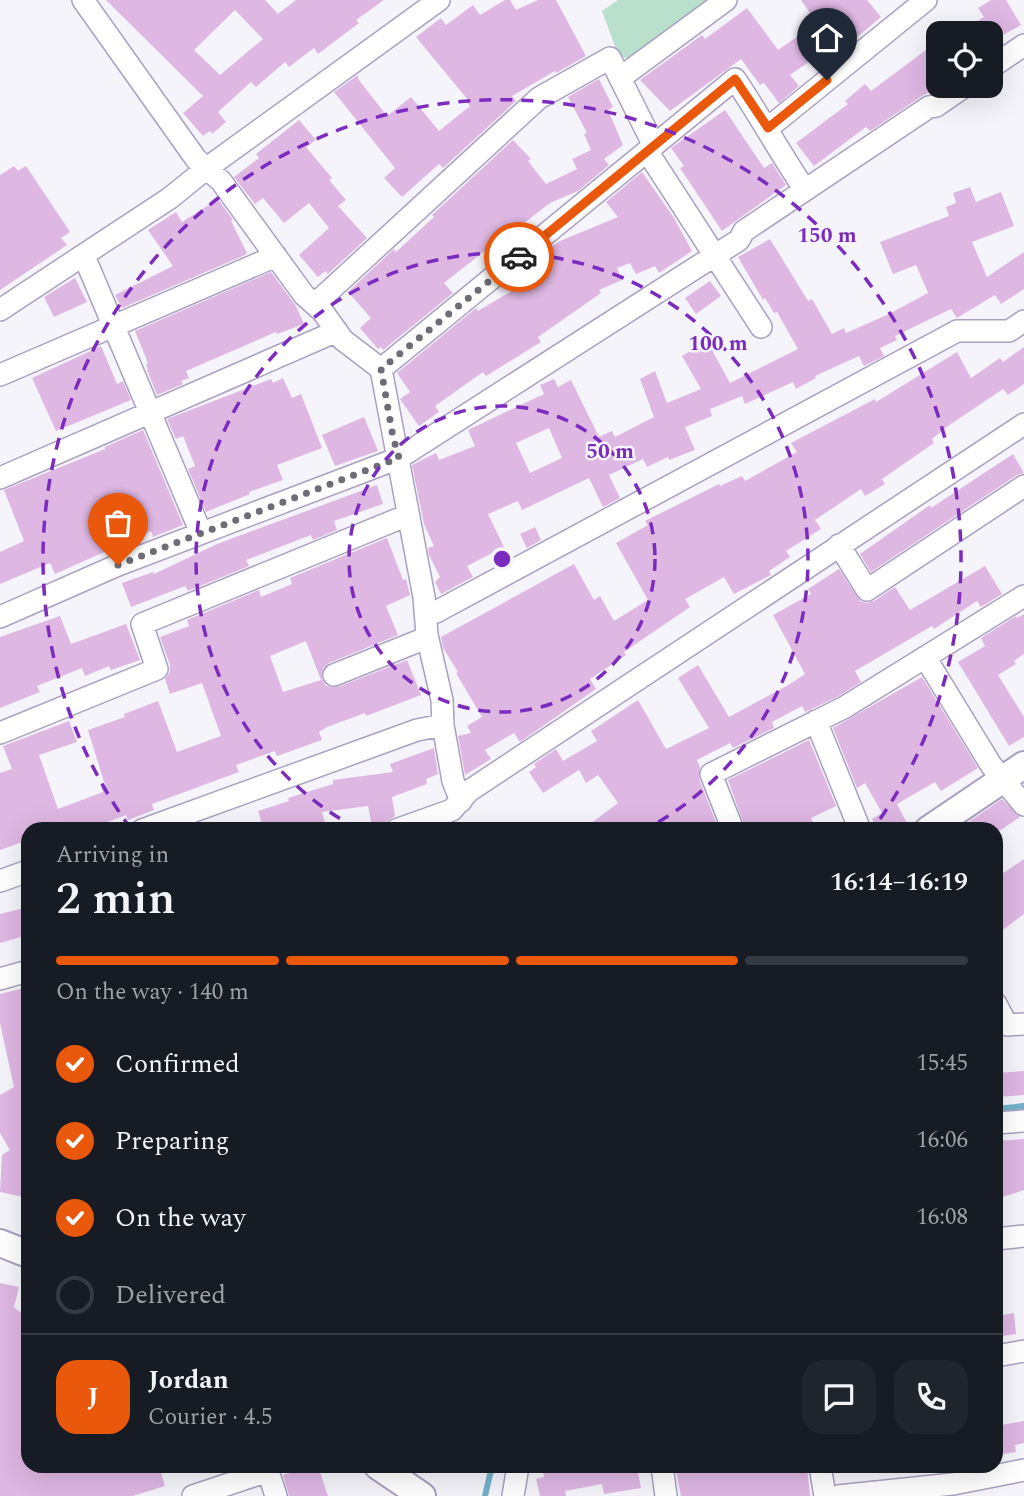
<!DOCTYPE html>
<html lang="en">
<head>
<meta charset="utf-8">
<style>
  :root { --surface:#171b24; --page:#20242c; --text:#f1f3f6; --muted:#9ea1a6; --line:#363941; --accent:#ea580c }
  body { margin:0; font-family:Spectral,serif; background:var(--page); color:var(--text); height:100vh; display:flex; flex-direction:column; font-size:26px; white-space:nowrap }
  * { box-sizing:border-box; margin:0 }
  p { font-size:23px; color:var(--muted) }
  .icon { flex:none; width:38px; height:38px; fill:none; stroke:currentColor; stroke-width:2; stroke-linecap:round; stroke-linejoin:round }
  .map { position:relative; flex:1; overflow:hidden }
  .side { position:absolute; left:21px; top:822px; width:982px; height:651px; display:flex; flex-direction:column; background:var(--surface); border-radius:21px; box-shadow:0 7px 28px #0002 }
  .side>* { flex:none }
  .buttons { position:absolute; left:926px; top:21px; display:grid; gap:14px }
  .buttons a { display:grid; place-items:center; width:77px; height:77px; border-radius:14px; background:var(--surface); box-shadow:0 7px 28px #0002; font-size:35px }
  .pin { position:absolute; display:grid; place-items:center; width:60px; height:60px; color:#fff; margin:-72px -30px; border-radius:50% 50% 50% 0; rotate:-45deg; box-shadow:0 0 7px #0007 }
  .pin .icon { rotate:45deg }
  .courier { position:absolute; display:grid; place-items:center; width:70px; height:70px; margin:-35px; border:5px solid #ea580c; border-radius:50%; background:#fff; color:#222; box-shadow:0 2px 9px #0007 }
  .headline em { font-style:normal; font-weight:600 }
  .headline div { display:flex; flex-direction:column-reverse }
  .headline { display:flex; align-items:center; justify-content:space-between; height:119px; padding:0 35px }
  h1 { font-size:46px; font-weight:600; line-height:52px }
  .bar { display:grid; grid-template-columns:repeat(4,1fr); gap:10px 7px; align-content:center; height:84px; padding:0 35px }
  .bar i { height:9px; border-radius:5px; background:var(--line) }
  .bar .selected { background:var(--accent) }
  .bar p { grid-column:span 4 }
  .line { display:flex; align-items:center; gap:18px; padding:0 35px; border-top:2px solid var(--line) }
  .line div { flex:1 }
  .round { display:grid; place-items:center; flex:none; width:74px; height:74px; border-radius:21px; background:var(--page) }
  ol { padding:0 35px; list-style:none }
  li { display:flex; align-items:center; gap:21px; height:77px }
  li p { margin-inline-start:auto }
  li .icon { padding:7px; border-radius:50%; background:var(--accent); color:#fff; stroke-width:4 }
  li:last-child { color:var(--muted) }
  li i { width:38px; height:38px; border:4px solid var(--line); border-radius:50% }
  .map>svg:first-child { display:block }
</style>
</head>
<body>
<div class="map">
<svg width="1024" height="1496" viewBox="0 0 1024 1496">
  <rect width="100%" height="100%" fill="#f6f4fb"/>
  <path fill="#b9e0cd" d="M 618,0 L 711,0 L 630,58 L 619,57 L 602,11 Z"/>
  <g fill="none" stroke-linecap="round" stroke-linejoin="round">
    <path stroke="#72b2c9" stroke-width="6" d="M 996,1109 L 1024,1106
      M 485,1496 L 492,1466"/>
  </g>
  <path fill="#deb7e3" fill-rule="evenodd" d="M 106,0 L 265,0 L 278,14 L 296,0 L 384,0 L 356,20 L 359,23 L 318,54 L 314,48 L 289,67 L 285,62 L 256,87 L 251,82 L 218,112 L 226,122 L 212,134 L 210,131 L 203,136 L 183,113 L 203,96 ZM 235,10 L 263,39 L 220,75 L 194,50 Z
    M 505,0 L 510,0 L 516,10 L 538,0 L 556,0 L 586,56 L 556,73 L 555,71 L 512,96 L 516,101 L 443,168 L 439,164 L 402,197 L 384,178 L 395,168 L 334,92 L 358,75 L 358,79 L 387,116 L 411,97 L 439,131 L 470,106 L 466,102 L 468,100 L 416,37 L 441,18 L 446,25 L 473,5 L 480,15 Z
    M 801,0 L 867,0 L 881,17 L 836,55 L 829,48 L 790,75 L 799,86 L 779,103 L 764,83 L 760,85 L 741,59 L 670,111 L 640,80 L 702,35 L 705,39 L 747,8 L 778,50 L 817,23 Z
    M 991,0 L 1006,0 L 1021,25 L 990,42 L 990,33 L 955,33 L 984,17 L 978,8 Z
    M 938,41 L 938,88 L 922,96 L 870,131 L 866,127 L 814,166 L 796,143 L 848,104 L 845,101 L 865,84 L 871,91 Z
    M 599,79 L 613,107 L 608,110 L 623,145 L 604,159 L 609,165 L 578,191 L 550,203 L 524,223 L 529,230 L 502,253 L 496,246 L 488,253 L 486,250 L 444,283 L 453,293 L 383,350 L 381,347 L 378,349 L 360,328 L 371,318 L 348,292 L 394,249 L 396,252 L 434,217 L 432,215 L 513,140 L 531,159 L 528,161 L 546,184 L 577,169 L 572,159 L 591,150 L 584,134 L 587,133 L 568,97 Z
    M 725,110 L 764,168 L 772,163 L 786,185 L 722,231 L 680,168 L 684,166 L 671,148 Z
    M 299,120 L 316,140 L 306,147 L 332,178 L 329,180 L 346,200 L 338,206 L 367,238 L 330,272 L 328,274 L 325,271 L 318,277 L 299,255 L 329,228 L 309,203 L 284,223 L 263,198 L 255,204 L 234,177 L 259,158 L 256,154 Z
    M 14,166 L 18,171 L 26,166 L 70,232 L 61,238 L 67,245 L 0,290 L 0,175 Z
    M 642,172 L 674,218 L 692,251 L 659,273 L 655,266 L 636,274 L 630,263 L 617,268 L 622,280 L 599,290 L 601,293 L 538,337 L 541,342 L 486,376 L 483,372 L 435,406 L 439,412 L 419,426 L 400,399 L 410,392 L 397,373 L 476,308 L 478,311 L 515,289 L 510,281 L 546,250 L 560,241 L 618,217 L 606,202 Z
    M 970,187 L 976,202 L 1001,192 L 1014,226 L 972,242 L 987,277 L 1024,252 L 1024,289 L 1001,304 L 995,295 L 957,318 L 951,309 L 895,336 L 897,340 L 880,348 L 884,356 L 864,366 L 859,356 L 815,376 L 816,378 L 796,389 L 793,382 L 745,404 L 742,396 L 710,409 L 712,416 L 685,427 L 695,450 L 669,460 L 668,457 L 647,467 L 643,459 L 609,475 L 620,498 L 603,507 L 589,478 L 522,510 L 518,501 L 488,514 L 504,547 L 467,566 L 473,577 L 441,594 L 435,582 L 440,577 L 429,555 L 428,548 L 434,546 L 424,524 L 412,465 L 436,453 L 439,460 L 475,446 L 468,430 L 544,394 L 540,385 L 554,379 L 558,387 L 571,380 L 599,437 L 612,431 L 615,437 L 654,417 L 640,379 L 655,371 L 667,403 L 701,389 L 682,356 L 707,341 L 730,383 L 798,349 L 777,312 L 774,313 L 765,298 L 763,300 L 738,257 L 770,239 L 808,301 L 812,299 L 832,334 L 844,328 L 846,333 L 889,314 L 928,293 L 916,265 L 893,274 L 880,242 L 949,216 L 946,207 L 956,203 L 953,193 ZM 549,428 L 562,458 L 530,473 L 516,443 Z
    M 218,199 L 233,220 L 231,221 L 247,253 L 245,255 L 122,308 L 115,295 L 173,266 L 148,230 L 176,212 L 182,222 Z
    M 271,272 L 296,306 L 304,324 L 277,334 L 276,332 L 186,371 L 189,378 L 181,381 L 183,384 L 157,395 L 147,370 L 148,370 L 146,364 L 148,363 L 135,331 Z
    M 75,278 L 87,302 L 54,317 L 44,297 Z
    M 710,281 L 721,296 L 696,314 L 685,298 Z
    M 101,346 L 117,384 L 123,381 L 131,400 L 56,431 L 32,378 Z
    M 1024,347 L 1024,384 L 1008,395 L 1003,389 L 948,426 L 932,439 L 934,443 L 882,479 L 885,484 L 865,496 L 861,489 L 815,520 L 821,529 L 786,551 L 790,557 L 769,571 L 771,575 L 734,594 L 724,577 L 685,599 L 690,607 L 624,652 L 626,655 L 590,679 L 596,689 L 520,742 L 514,733 L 485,750 L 491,759 L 465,775 L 458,736 L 471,733 L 467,726 L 482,717 L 456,673 L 458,672 L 443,648 L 441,637 L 574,564 L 594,600 L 600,596 L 614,621 L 648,600 L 616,543 L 648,525 L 645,521 L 719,484 L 720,486 L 742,476 L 745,481 L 797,452 L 791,443 L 875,399 L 876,402 L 957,352 L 971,378 L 1000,358 L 1003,362 Z
    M 283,378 L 292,398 L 301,394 L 322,448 L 277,465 L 283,480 L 249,492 L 250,494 L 206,512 L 188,469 L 195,466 L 183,436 L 176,439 L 167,419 L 271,379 L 273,383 Z
    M 364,417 L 378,451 L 335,466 L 322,435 Z
    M 143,430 L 183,525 L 153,537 L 151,531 L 55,574 L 50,563 L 0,584 L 0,552 L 24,541 L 4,490 L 105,449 L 105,447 Z
    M 1013,454 L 1024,473 L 1017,475 L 871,572 L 860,554 L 930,505 L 931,508 Z
    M 377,485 L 383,504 L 334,521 L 337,530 L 313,540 L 311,535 L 246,560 L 249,566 L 188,591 L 185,586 L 131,607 L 122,583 L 153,572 L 154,574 L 217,544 Z
    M 535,527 L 541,540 L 527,548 L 520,534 Z
    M 387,538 L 403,580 L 406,579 L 410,595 L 386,606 L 398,635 L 329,663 L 323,668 L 322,679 L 326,686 L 338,687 L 407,660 L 421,695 L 366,716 L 365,713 L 327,727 L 319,732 L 322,740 L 277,756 L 275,751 L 236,765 L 239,772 L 152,804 L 154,810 L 128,820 L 126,815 L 86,830 L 28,830 L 28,840 L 0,850 L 0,773 L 12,769 L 3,746 L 69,721 L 77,742 L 39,755 L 58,809 L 103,792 L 101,787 L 105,785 L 88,730 L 125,717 L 124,714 L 158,701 L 177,752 L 221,736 L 202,683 L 170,694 L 165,679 L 170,672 L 170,665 L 160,637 L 189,626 L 187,620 L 259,590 L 261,597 L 292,584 L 290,578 ZM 306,641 L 321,680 L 283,692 L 270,656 Z
    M 985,566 L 1002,594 L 981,607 L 977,601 L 934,629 L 932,626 L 855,671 L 861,682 L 839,696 L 805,712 L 802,706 L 772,722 L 774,728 L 733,748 L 730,743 L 697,760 L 700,767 L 699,779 L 719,830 L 582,830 L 618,803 L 598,775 L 586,783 L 579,770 L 543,793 L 529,772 L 536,767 L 534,764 L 556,749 L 563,761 L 597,741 L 591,731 L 638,700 L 666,749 L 709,728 L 678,678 L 698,665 L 729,717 L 790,684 L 805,674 L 773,615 L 811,594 L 808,589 L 839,569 L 860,601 L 867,603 L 874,601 L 895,587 L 910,610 Z
    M 1024,614 L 1024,654 L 1014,661 L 1016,664 L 998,675 L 1024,717 L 1024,737 L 1009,746 L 958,662 L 985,646 L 981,638 L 1016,616 L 1017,618 Z
    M 60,616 L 71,644 L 126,624 L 140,660 L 111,670 L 109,666 L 85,676 L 82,668 L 37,686 L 40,692 L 0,708 L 0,637 Z
    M 922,677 L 978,768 L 941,791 L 935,782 L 897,804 L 907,823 L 895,830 L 878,830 L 872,819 L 882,813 L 865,783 L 857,788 L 833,728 Z
    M 809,740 L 836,806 L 811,818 L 816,830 L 746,830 L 728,780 Z
    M 434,748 L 438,774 L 426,779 L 427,784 L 392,797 L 395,816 L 387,821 L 384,825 L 372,827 L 368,806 L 322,812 L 327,830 L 264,830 L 258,811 L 289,801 L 288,798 L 333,784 L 333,780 L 393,772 L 390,764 Z
    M 1002,799 L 1020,817 L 1001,830 L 957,830 Z
    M 1024,859 L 1024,914 L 996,935 L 996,878 Z
    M 28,907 L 28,935 L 0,943 L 0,914 Z
    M 28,987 L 28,1198 L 0,1192 L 2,1155 L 10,1150 L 0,1133 L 0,1095 L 14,1087 L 0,1023 L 0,994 Z
    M 1024,1071 L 1024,1095 L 996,1097 L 996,1073 Z
    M 1024,1139 L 1024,1190 L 996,1199 L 996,1141 Z
    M 0,1283 L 19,1287 L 14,1307 L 28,1318 L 28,1466 L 159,1466 L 165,1486 L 133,1496 L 0,1496 Z
    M 1014,1313 L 1016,1334 L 996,1337 L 996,1316 Z
    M 1024,1421 L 1024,1443 L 1015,1445 L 1016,1452 L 996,1455 L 996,1426 Z
    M 314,1466 L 316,1473 L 320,1472 L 328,1496 L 289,1496 L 283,1475 Z
    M 542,1466 L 637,1466 L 641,1488 L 604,1494 L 602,1484 L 565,1491 L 566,1496 L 540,1496 L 536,1479 L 544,1477 Z
    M 675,1466 L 698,1466 L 699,1471 L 721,1466 L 807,1466 L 810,1496 L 681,1496 Z"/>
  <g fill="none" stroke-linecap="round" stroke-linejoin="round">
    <defs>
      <path id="minor" d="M 83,0 L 196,159 L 221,181 L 304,295 L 323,312 L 343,340 L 381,369 L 424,597 L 427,635 L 442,700 L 443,725 L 453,781 L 461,801
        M 990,68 L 1024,45
        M 620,78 L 726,0
        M 768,128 L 926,0
        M 647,151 L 761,327
        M 84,256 L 201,533
        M 315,304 L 539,98 L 610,58 L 654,146
        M 0,310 L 170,198 L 207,168 L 439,0
        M 381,369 L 735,79 C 760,116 780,153 805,190
        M 0,375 L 276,256
        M 0,478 L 337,331
        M 839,545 L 867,590 L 1024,486
        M 427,614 L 436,612 L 957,331 L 1009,331 L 1024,321
        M 0,617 L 118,565 L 399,458 L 739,240 L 744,231 L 929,107 L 936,106 L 965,86
        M 925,657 L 991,765 L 1024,805
        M 334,675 L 421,640 L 427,635
        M 816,721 L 860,830
        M 0,733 L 157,669 L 142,624 L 408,515
        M 142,830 L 417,730 L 443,725
        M 396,830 L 452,810 L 469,791 L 1024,424
        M 733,830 L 711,774 L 845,707 L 1024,596
        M 0,881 L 28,871
        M 0,979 L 28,971
        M 996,1004 L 1007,1025 L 1024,1024
        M 996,1123 L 1024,1121
        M 996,1239 L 1024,1236
        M 996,1356 L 1024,1351
        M 662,1466 L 666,1496
        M 820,1466 L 825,1496
        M 193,1496 L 268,1471 L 276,1496
        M 513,1496 L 518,1466
        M 838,1496 L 953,1484 L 1024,1470"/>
      <path id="tertiary" d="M 928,830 L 1024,765
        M 0,1243 L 28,1254
        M 378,1466 L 422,1496"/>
    </defs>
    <use href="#minor" stroke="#aaa0c0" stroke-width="24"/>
    <use href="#tertiary" stroke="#aaa0c0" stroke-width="30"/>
    <use href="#minor" stroke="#fff" stroke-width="21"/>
    <use href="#tertiary" stroke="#fff" stroke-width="26"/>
  </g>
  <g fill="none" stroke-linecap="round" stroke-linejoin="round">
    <path stroke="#6f6c76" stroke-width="7" stroke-dasharray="0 12.6" d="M 118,565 L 399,458 L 393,437 L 381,369 L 519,257"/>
    <path stroke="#ea580c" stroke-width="9" d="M 519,257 L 735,79 L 768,128 L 827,80"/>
  </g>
  <g fill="none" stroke="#7b2cbf" stroke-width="3.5" stroke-dasharray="12 9">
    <circle cx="502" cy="559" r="153"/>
    <path d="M358 829A306 306 0 1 1 646 829"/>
    <path d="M131 829A459 459 0 1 1 873 829"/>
  </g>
  <circle cx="502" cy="559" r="10" fill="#7b2cbf" stroke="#f6f4fb" stroke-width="3.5"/>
  <g font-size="21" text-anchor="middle" font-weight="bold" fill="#7b2cbf" stroke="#f6f4fb" stroke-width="5" stroke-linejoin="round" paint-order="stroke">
    <text x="827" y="242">150 m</text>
    <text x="718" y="350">100 m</text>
    <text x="610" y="458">50 m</text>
  </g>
</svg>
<div class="buttons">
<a><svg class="icon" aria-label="locate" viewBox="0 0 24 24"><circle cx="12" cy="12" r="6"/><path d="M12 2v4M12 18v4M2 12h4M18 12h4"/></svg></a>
</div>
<div class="pin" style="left:118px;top:565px;background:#ea580c"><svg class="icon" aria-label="bag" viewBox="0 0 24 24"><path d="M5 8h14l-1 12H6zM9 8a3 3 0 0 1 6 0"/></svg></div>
<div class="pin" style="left:827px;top:80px;background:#1f2937"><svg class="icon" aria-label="home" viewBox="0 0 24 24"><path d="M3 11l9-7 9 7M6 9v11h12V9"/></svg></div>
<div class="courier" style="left:519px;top:257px"><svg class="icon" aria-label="car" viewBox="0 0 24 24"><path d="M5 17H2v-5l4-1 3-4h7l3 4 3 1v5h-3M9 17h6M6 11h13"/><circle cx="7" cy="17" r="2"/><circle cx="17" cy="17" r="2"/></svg></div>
<section class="side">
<div class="headline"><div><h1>2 min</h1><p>Arriving in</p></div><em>16:14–16:19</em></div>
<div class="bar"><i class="selected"></i><i class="selected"></i><i class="selected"></i><i></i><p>On the way · 140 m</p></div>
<ol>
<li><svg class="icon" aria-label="check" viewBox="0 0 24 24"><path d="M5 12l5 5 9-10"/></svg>Confirmed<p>15:45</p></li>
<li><svg class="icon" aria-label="check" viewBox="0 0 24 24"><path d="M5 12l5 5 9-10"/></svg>Preparing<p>16:06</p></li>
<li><svg class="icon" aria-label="check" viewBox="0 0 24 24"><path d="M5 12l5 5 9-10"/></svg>On the way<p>16:08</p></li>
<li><i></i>Delivered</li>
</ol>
<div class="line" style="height:126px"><b class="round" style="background:var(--accent);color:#fff">J</b><div><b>Jordan</b><p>Courier · 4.5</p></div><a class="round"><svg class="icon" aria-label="chat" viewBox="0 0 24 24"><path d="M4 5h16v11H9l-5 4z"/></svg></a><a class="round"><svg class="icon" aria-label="phone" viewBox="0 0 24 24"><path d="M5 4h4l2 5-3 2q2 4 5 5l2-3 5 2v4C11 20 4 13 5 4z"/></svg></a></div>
</section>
</div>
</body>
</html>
